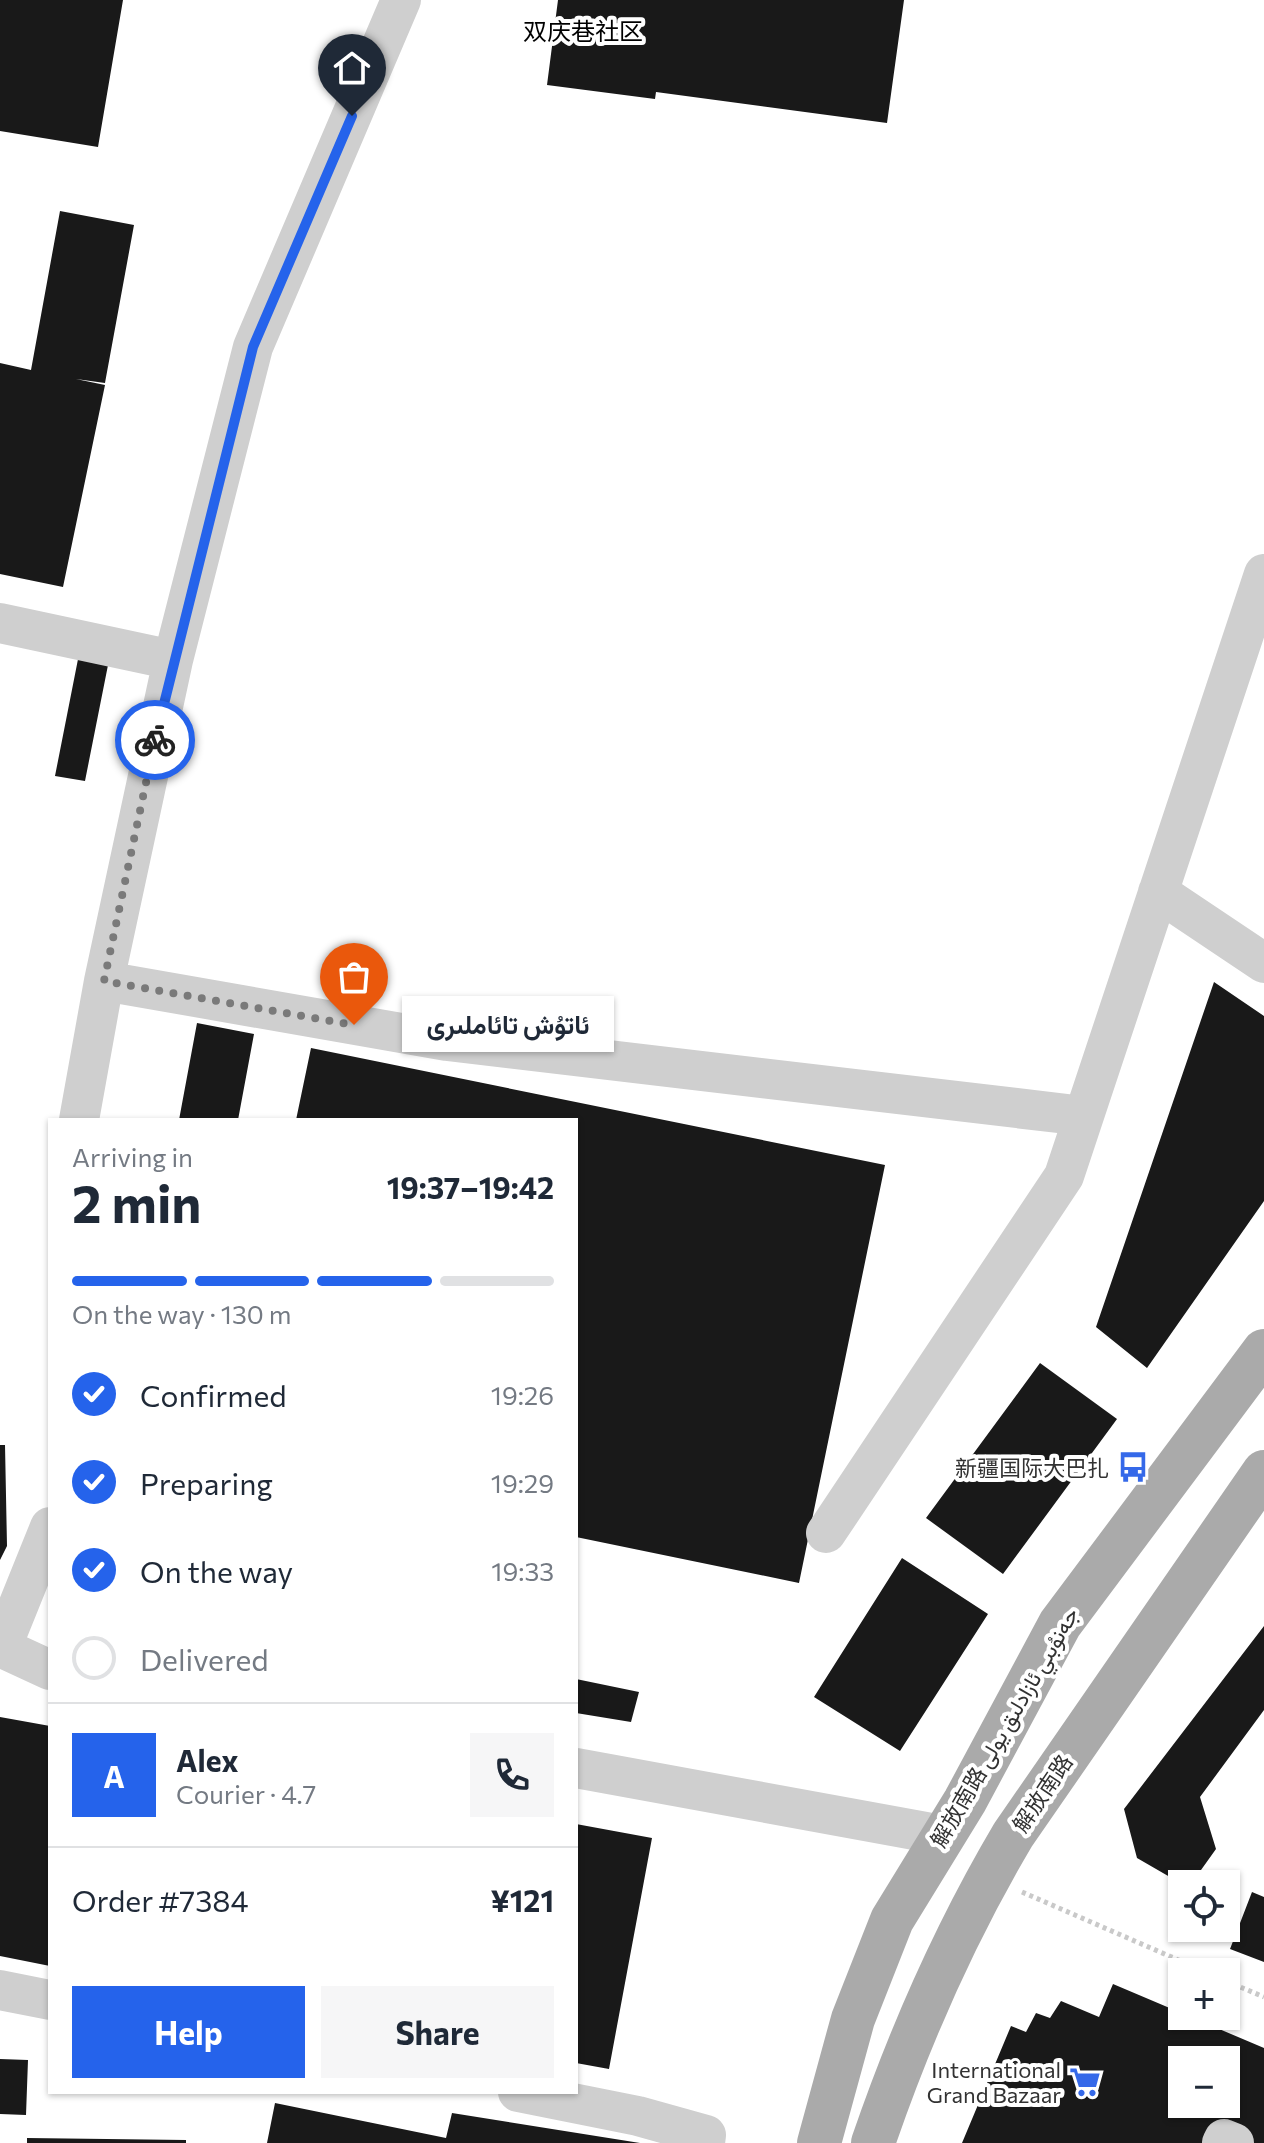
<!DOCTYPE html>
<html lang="en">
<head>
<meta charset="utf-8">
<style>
  :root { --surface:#fff; --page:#f6f6f7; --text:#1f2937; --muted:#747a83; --line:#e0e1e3; --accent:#2563eb }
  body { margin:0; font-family:Commissioner,Vazirmatn,"Noto Sans SC",sans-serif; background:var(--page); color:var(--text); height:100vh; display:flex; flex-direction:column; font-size:30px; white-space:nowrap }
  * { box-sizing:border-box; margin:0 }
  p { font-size:26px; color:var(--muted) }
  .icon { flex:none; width:44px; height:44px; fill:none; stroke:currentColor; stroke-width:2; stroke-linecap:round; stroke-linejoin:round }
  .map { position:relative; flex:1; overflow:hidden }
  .panel { position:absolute; left:48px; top:1118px; width:530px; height:976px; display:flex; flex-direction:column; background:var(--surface); border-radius:0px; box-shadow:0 2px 6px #0004 }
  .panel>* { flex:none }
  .buttons { position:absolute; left:1168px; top:1870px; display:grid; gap:16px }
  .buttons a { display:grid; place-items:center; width:72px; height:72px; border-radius:0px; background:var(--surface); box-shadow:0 2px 6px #0004; font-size:40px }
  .pin { position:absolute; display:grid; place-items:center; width:68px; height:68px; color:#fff; margin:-82px -34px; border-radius:50% 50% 50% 0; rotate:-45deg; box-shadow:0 0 8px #0007 }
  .pin .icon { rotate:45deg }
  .courier { position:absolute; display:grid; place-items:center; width:80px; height:80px; margin:-40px; border:6px solid #2563eb; border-radius:50%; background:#fff; color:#222; box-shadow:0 2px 10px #0007 }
  .bubble { position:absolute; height:56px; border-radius:0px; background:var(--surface); box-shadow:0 2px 6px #0004; font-size:26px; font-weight:700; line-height:56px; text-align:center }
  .overview em { font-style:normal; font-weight:700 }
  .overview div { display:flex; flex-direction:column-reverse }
  .overview { display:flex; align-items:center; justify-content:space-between; height:136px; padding:0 24px }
  h1 { font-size:52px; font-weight:700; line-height:60px }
  .bar { display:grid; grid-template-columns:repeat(4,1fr); gap:12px 8px; align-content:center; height:96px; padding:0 24px }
  .bar i { height:10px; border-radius:6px; background:var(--line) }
  .bar .on { background:var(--accent) }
  .bar p { grid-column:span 4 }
  .line { display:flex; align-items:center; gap:20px; padding:0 24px; border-top:2px solid var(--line) }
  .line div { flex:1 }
  .round { display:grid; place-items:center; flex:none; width:84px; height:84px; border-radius:0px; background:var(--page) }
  ol { padding:0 24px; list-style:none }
  li { display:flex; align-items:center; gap:24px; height:88px }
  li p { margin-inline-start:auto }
  li .icon { padding:8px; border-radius:50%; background:var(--accent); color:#fff; stroke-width:4 }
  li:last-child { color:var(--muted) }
  li i { width:44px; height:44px; border:4px solid var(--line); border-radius:50% }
  .primary-button { display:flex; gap:16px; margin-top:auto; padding:16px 24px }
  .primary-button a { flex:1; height:92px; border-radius:0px; background:var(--accent); color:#fff; font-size:32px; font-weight:700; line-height:92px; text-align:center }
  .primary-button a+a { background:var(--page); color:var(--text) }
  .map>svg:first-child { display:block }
</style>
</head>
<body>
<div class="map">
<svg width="1264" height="2143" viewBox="0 0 1264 2143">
  <rect width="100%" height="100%" fill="#fff"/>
  <path fill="#191919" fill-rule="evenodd" d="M 0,0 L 123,0 L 98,147 L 0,131 Z
    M 558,0 L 904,0 L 887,123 L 656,92 L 655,99 L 547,85 Z
    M 60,211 L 134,225 L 105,383 L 76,379 L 105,385 L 63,587 L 0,574 L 0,363 L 31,370 Z
    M 80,649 L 110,655 L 85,781 L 55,776 Z
    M 1214,982 L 1264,1016 L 1264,1201 L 1147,1368 L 1096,1327 Z
    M 197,1023 L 254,1034 L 238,1120 L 179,1120 Z
    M 311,1048 L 885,1165 L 799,1583 L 576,1537 L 576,1120 L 296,1120 Z
    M 1040,1363 L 1117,1419 L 1003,1574 L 926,1518 Z
    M 0,1445 L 5,1445 L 7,1546 L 0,1560 Z
    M 902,1558 L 988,1614 L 900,1751 L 814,1697 Z
    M 1264,1626 L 1264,1710 L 1200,1797 L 1216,1849 L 1191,1884 L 1182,1884 L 1137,1858 L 1124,1809 Z
    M 576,1679 L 639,1692 L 631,1722 L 576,1713 Z
    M 0,1717 L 50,1726 L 50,1966 L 0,1956 Z
    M 576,1824 L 652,1838 L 609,2069 L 576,2063 Z
    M 1252,1892 L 1264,1897 L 1264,1962 L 1230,1949 Z
    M 1113,1984 L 1264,2048 L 1264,2143 L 962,2143 L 1011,2026 L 1026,2032 L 1036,2013 L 1050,2018 L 1061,2001 L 1099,2017 ZM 1182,2060 L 1226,2060 L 1226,2104 L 1182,2104 Z
    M 0,2059 L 28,2060 L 26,2115 L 0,2114 Z
    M 275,2103 L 446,2138 L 452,2113 L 640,2143 L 267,2143 Z
    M 27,2138 L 186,2140 L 186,2143 L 27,2143 Z"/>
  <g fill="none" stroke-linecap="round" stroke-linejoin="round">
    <path stroke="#c9c9c9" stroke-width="5" stroke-dasharray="4 4" stroke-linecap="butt" d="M 1022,1892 L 1206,1972
      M 1226,1981 L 1264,1997"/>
    <path stroke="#cfcfcf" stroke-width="40" d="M 0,623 L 173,660
      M 1158,892 L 1264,963
      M 104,981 L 447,1041 L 1084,1116
      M 79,1120 L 104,981 L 173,660 L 253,347 L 401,0
      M 826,1533 L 1064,1176 L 1264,574
      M 2,1646 L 50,1527
      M 0,1647 L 50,1670
      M 576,1768 L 942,1835
      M 0,1990 L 50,2000
      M 518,2092 L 638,2116 L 706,2135 L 705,2143
      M 1222,2143 L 1224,2139 L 1234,2143"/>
    <path stroke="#aaa" stroke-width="44" d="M 819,2143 L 853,2019 L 892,1920 L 965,1801 L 1060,1624 L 1264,1351
      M 873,2143 C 910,2035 955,1933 1013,1835 L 1264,1472"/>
  </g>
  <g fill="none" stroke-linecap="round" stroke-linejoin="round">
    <path stroke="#7a7a7a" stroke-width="8" stroke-dasharray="0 14.4" d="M 155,740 L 104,981 L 354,1025"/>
    <path stroke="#2563eb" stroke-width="10" d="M 155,740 L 253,347 L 352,116"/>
  </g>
  <defs>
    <symbol id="bus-bare" viewBox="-9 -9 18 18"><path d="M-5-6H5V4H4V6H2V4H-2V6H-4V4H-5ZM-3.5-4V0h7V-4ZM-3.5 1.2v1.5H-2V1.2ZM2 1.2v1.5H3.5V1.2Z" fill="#3569e9" stroke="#fff" stroke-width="2.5" paint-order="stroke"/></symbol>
    <symbol id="supermarket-bare" viewBox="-9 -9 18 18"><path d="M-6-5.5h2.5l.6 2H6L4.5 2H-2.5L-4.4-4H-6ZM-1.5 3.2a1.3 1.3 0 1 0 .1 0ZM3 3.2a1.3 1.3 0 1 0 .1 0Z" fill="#3569e9" stroke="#fff" stroke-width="2.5" paint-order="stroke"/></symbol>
  </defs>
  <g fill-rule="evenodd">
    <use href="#bus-bare" x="1111" y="1445" width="44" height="44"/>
    <use href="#supermarket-bare" x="1063" y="2060" width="44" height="44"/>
  </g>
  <g text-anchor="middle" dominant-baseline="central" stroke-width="8" stroke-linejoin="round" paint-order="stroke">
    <g font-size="22" fill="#323232" stroke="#fff" text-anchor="end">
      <text x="1109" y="1467">新疆国际大巴扎</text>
      <text x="1061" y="2069">International<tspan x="1061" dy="25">Grand Bazaar</tspan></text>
    </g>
    <g font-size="22" fill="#323232" stroke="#fff">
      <text transform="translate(1004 1727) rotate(-60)">解放南路 جەنۇبىي ئازادلىق يولى</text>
      <text transform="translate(1042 1793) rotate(-56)">解放南路</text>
    </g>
    <g font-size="24" fill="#000" stroke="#fff">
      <text x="583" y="30">双庆巷社区</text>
    </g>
  </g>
</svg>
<div class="buttons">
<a><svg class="icon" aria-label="locate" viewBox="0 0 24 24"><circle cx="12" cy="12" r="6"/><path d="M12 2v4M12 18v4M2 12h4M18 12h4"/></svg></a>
<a>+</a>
<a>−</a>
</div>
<div class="pin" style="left:354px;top:1025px;background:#ea580c"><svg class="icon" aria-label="bag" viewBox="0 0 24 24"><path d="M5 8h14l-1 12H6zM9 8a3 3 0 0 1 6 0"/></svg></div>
<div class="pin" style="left:352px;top:116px;background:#1f2937"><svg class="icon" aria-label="home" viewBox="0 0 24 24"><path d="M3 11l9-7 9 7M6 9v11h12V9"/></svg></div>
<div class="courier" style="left:155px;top:740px"><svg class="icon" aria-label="bike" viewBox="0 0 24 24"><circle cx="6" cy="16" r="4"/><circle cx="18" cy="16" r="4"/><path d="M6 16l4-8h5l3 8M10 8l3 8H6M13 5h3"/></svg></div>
<div class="bubble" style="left:402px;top:996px;width:212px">ئاتۇش تائاملىرى</div>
<section class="panel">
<div class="overview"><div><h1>2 min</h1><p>Arriving in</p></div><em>19:37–19:42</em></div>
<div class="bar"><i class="on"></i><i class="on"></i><i class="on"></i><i></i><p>On the way · 130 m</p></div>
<ol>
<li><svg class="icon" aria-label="check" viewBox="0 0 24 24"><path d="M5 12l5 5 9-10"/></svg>Confirmed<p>19:26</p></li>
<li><svg class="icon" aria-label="check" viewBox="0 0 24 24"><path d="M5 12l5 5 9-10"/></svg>Preparing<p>19:29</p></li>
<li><svg class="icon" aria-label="check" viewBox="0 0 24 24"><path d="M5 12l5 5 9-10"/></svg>On the way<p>19:33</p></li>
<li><i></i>Delivered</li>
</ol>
<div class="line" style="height:144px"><b class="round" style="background:var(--accent);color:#fff">A</b><div><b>Alex</b><p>Courier · 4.7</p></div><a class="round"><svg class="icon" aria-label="phone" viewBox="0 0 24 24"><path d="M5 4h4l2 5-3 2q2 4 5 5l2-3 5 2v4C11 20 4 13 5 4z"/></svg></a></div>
<div class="line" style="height:104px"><div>Order #7384</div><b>¥121</b></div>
<div class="primary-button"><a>Help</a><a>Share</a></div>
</section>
</div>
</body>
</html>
